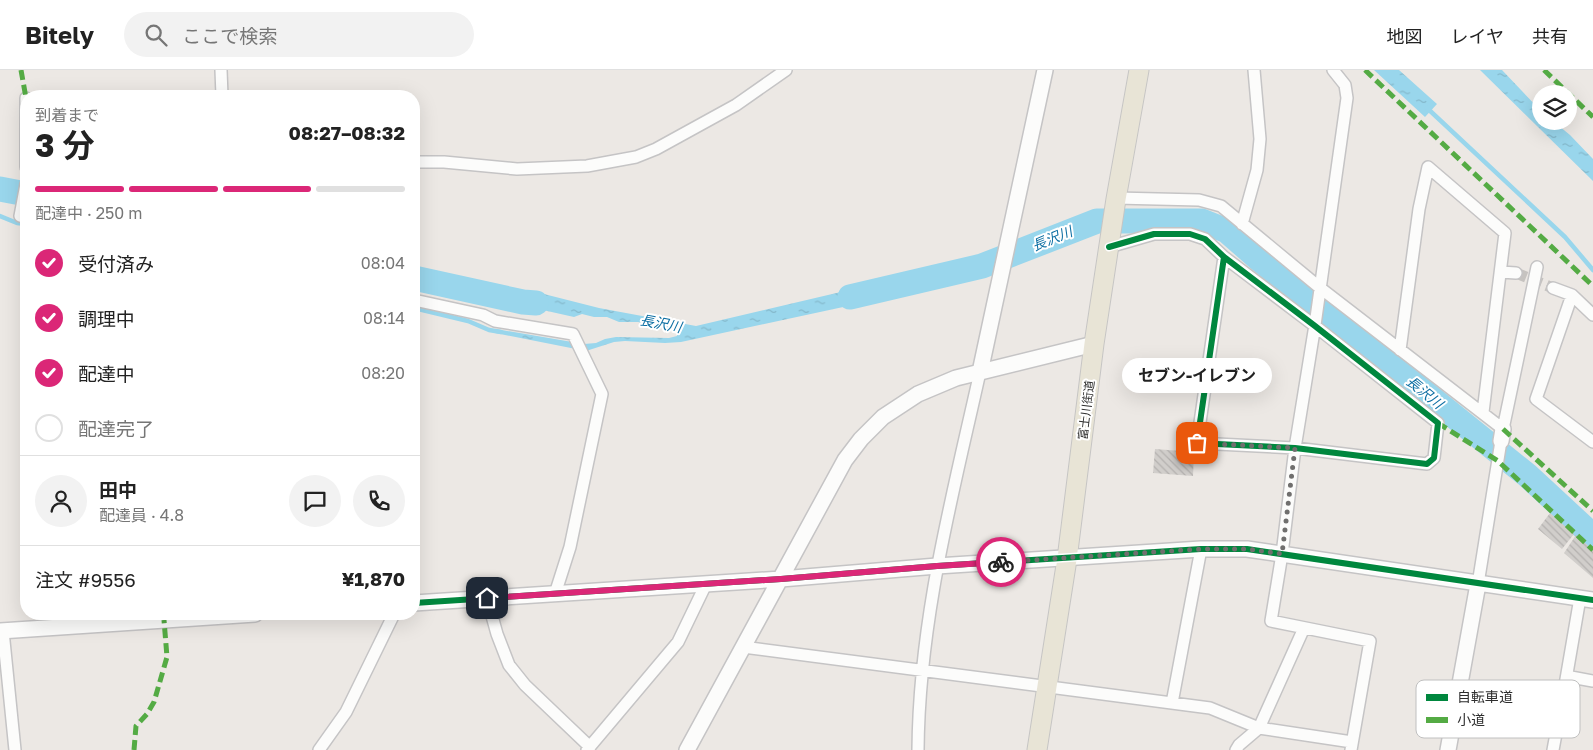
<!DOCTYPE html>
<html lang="ja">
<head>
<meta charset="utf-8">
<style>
  :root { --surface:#fff; --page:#f2f2f2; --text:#222; --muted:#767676; --line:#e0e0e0; --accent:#db2777 }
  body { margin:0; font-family:"Golos Text","Noto Sans JP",sans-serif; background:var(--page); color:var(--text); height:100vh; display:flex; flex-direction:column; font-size:19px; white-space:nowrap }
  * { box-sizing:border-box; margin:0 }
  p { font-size:16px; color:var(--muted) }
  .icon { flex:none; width:28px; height:28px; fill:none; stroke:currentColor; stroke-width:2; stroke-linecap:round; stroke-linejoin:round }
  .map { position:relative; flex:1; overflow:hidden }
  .drawer { position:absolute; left:20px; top:20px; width:400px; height:530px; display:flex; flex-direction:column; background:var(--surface); border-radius:20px; box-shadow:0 5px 20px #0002 }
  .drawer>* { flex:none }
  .buttons { position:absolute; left:1532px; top:15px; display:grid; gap:10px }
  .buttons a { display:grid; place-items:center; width:45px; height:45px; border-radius:50%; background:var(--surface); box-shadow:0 5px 20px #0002; font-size:25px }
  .pin { position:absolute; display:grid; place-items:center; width:42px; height:42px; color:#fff; margin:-21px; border-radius:10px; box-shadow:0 2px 8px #0006 }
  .courier { position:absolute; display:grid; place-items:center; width:50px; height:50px; margin:-25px; border:4px solid #db2777; border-radius:50%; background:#fff; color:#222; box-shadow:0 1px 6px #0007 }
  .bubble { position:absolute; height:35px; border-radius:18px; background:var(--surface); box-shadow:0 5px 20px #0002; font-size:16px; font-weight:700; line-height:35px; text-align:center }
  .summary em { font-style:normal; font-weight:700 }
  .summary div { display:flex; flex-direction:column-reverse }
  .summary { display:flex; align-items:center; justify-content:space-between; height:85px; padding:0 15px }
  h1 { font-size:32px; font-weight:700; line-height:38px }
  .bar { display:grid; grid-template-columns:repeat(4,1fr); gap:8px 5px; align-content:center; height:60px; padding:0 15px }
  .bar i { height:6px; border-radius:4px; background:var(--line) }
  .bar .selected { background:var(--accent) }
  .bar p { grid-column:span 4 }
  .line { display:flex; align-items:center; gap:12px; padding:0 15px; border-top:1px solid var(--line) }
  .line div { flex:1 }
  .round { display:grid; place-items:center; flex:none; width:52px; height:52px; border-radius:26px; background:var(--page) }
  ol { padding:0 15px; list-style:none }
  li { display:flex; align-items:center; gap:15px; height:55px }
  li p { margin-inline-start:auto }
  li .icon { padding:5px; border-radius:50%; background:var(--accent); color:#fff; stroke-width:4 }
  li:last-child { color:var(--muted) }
  li i { width:28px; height:28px; border:2px solid var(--line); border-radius:50% }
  header { display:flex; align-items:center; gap:30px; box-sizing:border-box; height:70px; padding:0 25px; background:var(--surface); border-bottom:1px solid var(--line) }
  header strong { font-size:24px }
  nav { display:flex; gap:28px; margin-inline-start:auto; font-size:18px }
  .search { width:350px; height:45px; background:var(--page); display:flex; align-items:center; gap:12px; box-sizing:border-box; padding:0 18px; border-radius:28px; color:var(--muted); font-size:19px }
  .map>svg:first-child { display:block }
</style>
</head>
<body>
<header>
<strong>Bitely</strong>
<div class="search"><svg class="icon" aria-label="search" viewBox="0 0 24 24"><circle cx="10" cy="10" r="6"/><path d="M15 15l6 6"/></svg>ここで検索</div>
<nav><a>地図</a><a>レイヤ</a><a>共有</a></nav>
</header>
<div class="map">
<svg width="1593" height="680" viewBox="0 0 1593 680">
  <defs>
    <pattern id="water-ripples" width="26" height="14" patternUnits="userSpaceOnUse" patternTransform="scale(1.25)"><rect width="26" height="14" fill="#99d6ec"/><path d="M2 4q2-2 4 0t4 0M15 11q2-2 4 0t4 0" fill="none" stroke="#84b8cb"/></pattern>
    <pattern id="building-back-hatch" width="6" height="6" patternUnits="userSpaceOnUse" patternTransform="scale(1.25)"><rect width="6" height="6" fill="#d1cecb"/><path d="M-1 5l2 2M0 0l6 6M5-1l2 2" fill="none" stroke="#b4b1af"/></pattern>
  </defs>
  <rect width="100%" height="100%" fill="#ece8e4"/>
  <path fill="url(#water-ripples)" d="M 1374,0 L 1399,0 L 1437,34 L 1425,47 Z
    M 1480,0 L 1502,0 L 1541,41 L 1541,51 L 1553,51 L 1570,65 L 1593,89 L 1593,111 Z
    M 879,213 L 885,228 L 681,272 L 665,273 L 625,271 L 614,272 L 586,281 L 495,263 L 496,259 L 584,274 L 596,273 L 605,269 L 616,267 L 669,268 L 677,266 L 678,263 L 669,259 L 638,252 L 619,252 L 607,247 L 594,247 L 582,244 L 574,247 L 502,231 L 504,223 L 531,226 L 536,222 L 599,238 L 696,256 Z"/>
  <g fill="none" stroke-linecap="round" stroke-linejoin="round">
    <path stroke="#99d6ec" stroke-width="4.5" d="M 1427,38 L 1565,167 L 1593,200
      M 0,146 L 17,153 L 26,154
      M 414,238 L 468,251 L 489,260 L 501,262"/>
    <path stroke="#99d6ec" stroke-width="25" d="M 0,119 L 26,124
      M 414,208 L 523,232 L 536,233
      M 850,227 L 982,196 L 1097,151 L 1202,151 L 1227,161 L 1259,189 L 1527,405 L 1593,466"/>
  </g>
  <path fill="url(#building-back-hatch)" d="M 1155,379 L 1194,382 L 1193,406 L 1153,403 Z
    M 1550,443 L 1574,464 L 1562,479 L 1538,459 Z
    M 1576,465 L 1593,480 L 1593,508 L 1564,483 Z"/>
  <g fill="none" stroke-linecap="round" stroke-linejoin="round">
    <path stroke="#c6c3c0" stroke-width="11" stroke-dasharray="11 5.5" stroke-linecap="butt" d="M 1516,203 L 1553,218"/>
    <defs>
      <path id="minor" d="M 221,0 L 222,26
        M 1333,0 L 1345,15 L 1347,28 L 1315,255 L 1295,378 L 1282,484 L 1271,551 L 1370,571 L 1351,680
        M 26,28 L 26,97
        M 414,92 L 444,92 L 517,99 L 587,96 L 636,87 L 656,79 L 736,35 L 786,0
        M 26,114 L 20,146 L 26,147
        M 1116,128 L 1199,130 L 1221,136 L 1319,217 L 1503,359 L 1537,197
        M 1242,154 L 1257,100 L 1260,69 L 1254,0
        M 1109,177 L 1154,164 L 1190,164 L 1205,169 L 1224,187 L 1315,256 L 1438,353 L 1434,388 L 1427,394 L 1295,378 L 1197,373 L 1224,187
        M 1501,202 L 1516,203
        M 1553,218 L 1572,225 L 1593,245
        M 1572,225 L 1536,329 L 1593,372
        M 414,230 L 483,245 L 495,251 L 573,264 L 602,324 L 570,477 L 555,524
        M 1400,280 L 1419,139 L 1428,97 L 1505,163 L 1483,342
        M 1478,514 L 1501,371
        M 487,528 L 497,564 L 509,595 L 525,615 L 590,677
        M 3,561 L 15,680
        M 743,577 L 1210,638 L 1259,658 L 1352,672
        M 1565,615 L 1580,528
        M 1172,633 L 1201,479
        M 319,680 L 346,642 L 394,544
        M 587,680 L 678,572 L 706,514
        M 918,680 C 919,550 952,428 980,302
        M 1236,680 L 1239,675 L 1259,658 L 1304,558
        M 1553,680 L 1565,615 L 1571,607 L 1593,611"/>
      <path id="tertiary" d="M 980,302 L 1045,0
        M 1501,371 L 1503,359
        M 414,533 L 781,509 L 937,496 L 1201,479 L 1247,479 L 1593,530
        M 0,561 L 255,544
        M 687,680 L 845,390 L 861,369 L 883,347 L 918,324 L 956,308 L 1094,274
        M 1448,680 L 1478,514"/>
      <path id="primary" d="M 1037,680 L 1067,489 L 1094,274 L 1116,129 L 1139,0"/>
    </defs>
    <use href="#minor" stroke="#c5c4c5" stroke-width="14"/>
    <use href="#tertiary" stroke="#c5c4c5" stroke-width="18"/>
    <use href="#primary" stroke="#c6c5c4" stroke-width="21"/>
    <use href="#minor" stroke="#fcfcfb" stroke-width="11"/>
    <use href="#tertiary" stroke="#fcfcfb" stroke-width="15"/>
    <use href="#primary" stroke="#e8e4d6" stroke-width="19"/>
    <path stroke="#54ab44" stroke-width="5" stroke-dasharray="10 5" stroke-linecap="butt" d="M 21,0 L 26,28
      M 1365,0 L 1593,216
      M 1544,0 L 1593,47
      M 1438,353 L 1498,391 L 1593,480
      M 1503,359 L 1593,441
      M 134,680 L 136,656 L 147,644 L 154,632 L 167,587 L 164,550"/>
    <defs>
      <path id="cycleway" d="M 1109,177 L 1154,164 L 1190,164 L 1205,169 L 1224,187 L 1315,256 L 1438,353 L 1434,388 L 1427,394 L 1295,378 L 1197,373 L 1224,187
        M 414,533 L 781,509 L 937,496 L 1201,479 L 1247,479 L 1593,530"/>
    </defs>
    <use href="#cycleway" stroke="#fff" stroke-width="9"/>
    <use href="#cycleway" stroke="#00873e" stroke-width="6"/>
  </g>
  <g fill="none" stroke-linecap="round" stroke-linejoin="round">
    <path stroke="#706f6e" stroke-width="5" stroke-dasharray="0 9" d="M 1001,492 L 1201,479 L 1247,479 L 1282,484 L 1295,378 L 1197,373"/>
    <path stroke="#db2777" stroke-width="6" d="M 487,528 L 781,509 L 937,496 L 1001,492"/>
  </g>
  <g text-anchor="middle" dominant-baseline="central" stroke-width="4" stroke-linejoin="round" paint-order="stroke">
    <g font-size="12" fill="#2e2e2e" stroke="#fff">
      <text transform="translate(1086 340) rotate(-83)">富士川街道</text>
    </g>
    <g font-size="14" font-style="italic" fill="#0d6fa3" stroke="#fff">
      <text transform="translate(1052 168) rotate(-22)">長沢川</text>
      <text transform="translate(661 253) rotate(11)">長沢川</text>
      <text transform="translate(1425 322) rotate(39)">長沢川</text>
    </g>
  </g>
  <rect x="1416" y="610" width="164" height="58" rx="8" fill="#fff" stroke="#c0c0c0" stroke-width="1"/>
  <rect x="1426" y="624" width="22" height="7" fill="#00873e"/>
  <rect x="1426" y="647" width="22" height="6" fill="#54ab44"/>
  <g font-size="14" fill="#2e2e2e">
    <text x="1457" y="632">自転車道</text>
    <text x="1457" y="655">小道</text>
  </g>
</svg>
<div class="buttons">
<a><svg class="icon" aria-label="layers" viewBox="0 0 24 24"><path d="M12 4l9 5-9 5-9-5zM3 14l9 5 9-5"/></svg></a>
</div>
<div class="pin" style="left:1197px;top:373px;background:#ea580c"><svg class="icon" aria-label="bag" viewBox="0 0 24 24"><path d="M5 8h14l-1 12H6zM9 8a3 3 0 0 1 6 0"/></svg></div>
<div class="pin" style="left:487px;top:528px;background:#1f2937"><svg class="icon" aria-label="home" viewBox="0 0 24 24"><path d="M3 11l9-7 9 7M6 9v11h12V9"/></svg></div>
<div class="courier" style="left:1001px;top:492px"><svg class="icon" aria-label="bike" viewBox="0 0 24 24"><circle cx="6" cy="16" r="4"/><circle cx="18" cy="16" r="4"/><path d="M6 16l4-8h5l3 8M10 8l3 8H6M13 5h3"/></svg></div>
<div class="bubble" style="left:1122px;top:288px;width:150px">セブン-イレブン</div>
<section class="drawer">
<div class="summary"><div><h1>3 分</h1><p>到着まで</p></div><em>08:27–08:32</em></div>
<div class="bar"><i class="selected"></i><i class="selected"></i><i class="selected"></i><i></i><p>配達中 · 250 m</p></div>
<ol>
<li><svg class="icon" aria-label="check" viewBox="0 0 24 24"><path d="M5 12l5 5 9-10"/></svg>受付済み<p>08:04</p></li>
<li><svg class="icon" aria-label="check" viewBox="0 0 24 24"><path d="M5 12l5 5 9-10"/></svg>調理中<p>08:14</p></li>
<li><svg class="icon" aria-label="check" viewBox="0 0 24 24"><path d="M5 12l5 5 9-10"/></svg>配達中<p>08:20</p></li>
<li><i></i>配達完了</li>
</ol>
<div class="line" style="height:90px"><a class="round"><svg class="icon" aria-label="person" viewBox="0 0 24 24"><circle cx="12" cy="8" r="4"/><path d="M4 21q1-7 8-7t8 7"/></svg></a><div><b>田中</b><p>配達員 · 4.8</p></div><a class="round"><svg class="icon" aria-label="chat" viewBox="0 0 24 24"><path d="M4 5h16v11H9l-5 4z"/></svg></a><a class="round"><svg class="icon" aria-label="phone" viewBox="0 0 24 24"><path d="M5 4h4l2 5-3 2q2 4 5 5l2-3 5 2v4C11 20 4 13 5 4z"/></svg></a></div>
<div class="line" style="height:65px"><div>注文 #9556</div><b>¥1,870</b></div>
</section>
</div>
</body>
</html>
